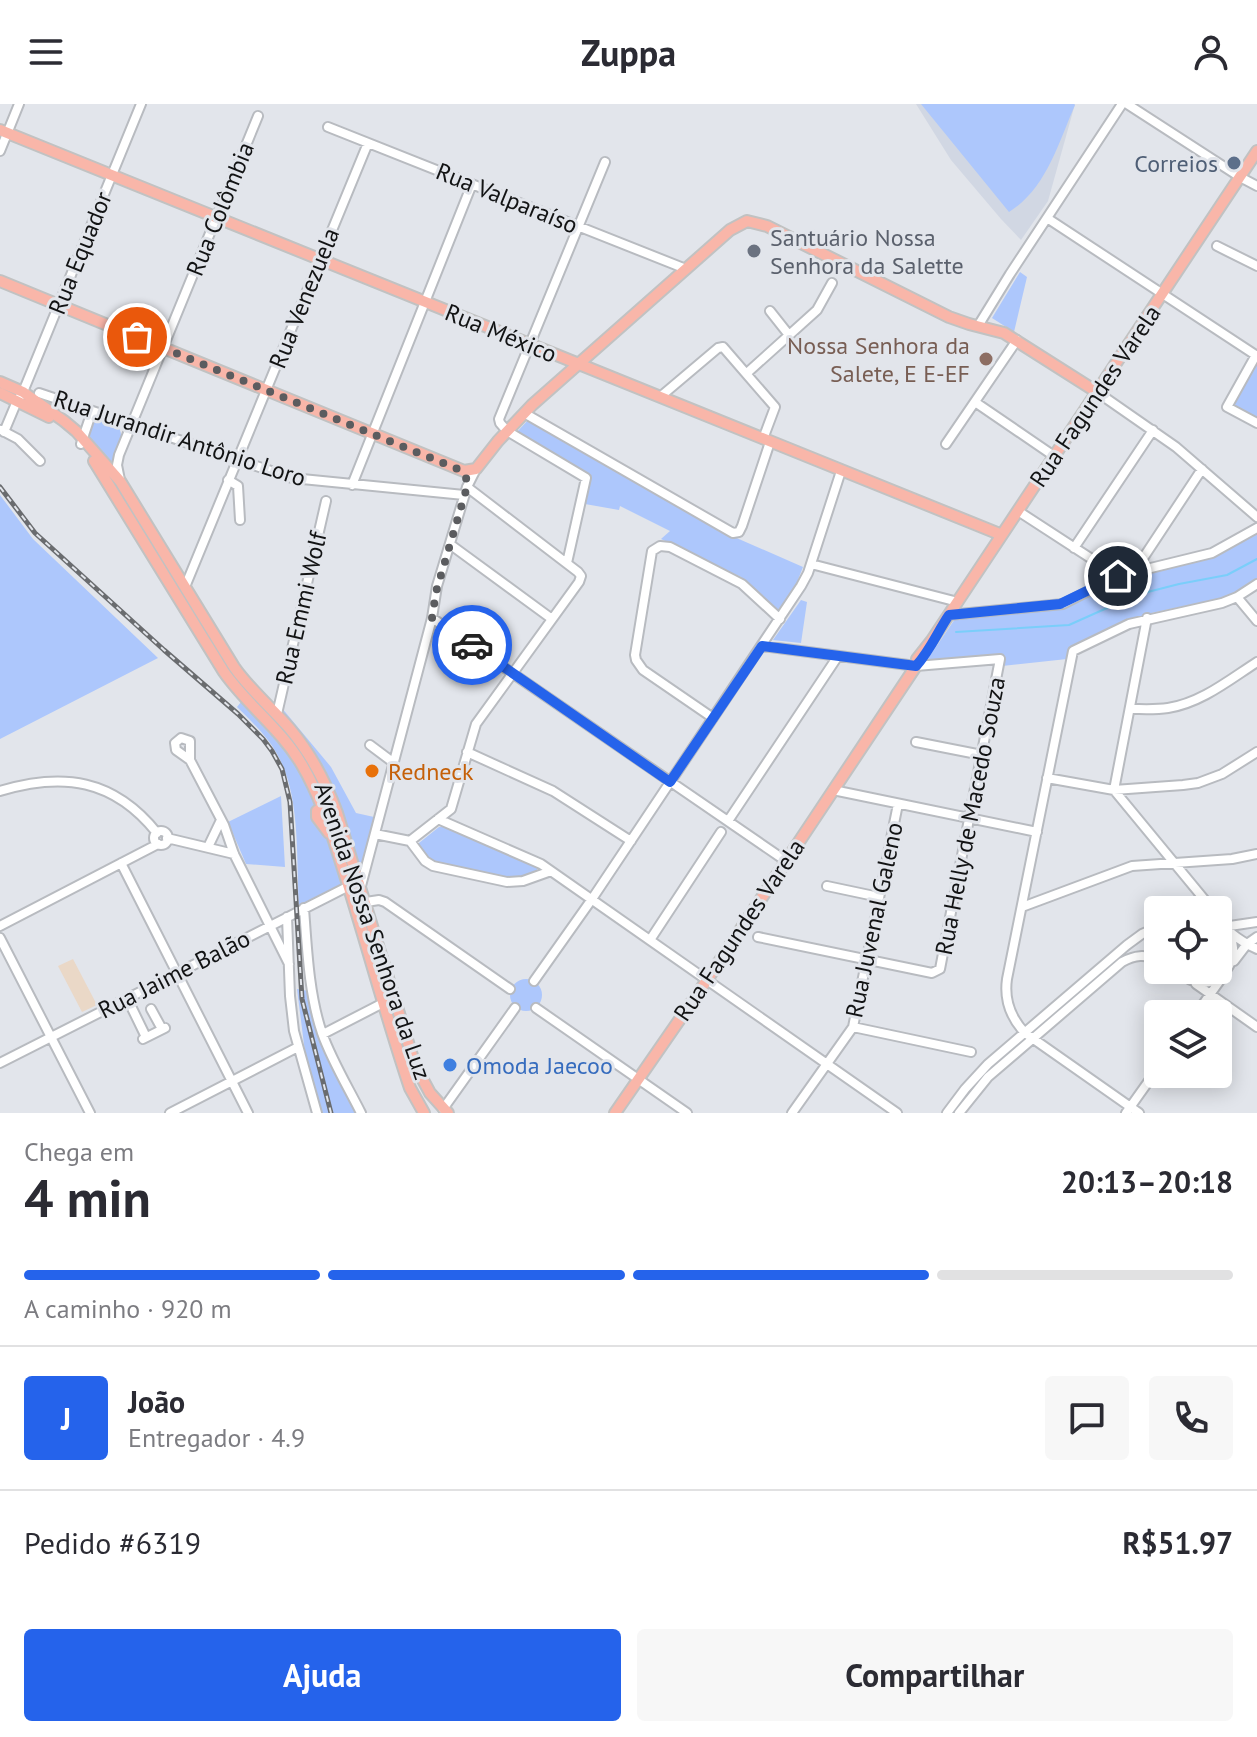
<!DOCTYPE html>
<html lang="pt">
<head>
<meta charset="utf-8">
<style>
  :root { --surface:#fff; --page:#f7f7f7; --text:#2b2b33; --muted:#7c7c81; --line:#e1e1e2; --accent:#2563eb }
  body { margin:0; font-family:"PT Sans",sans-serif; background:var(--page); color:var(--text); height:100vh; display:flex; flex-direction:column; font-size:30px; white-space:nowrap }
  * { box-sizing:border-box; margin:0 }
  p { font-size:26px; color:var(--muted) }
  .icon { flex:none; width:44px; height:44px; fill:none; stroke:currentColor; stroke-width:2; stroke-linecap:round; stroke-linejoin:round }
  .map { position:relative; height:1009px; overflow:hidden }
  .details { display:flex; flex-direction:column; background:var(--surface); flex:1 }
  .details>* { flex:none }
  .tools { position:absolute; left:1144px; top:792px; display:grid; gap:16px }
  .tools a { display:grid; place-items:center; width:88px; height:88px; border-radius:8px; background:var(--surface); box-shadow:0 4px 20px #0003; font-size:40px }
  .pin { position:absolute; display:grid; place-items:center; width:68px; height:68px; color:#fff; margin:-34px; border:4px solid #fff; border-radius:50%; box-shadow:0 2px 8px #0007 }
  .courier { position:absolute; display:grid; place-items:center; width:80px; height:80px; margin:-40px; border:6px solid #2563eb; border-radius:50%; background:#fff; color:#222; box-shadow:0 2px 10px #0007 }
  .headline em { font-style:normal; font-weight:600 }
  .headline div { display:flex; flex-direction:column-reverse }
  .headline { display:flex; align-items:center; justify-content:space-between; height:136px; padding:0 24px }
  h1 { font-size:52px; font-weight:600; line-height:60px }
  .bar { display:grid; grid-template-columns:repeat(4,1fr); gap:12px 8px; align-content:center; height:96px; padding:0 24px }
  .bar i { height:10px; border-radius:6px; background:var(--line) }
  .bar .active { background:var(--accent) }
  .bar p { grid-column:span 4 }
  .line { display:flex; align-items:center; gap:20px; padding:0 24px; border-top:2px solid var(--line) }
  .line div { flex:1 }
  .round { display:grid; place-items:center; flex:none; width:84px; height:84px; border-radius:8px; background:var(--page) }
  .cta { display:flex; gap:16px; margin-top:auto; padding:16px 24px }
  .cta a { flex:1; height:92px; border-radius:8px; background:var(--accent); color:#fff; font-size:32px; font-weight:600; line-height:92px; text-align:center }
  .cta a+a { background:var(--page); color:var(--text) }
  header { display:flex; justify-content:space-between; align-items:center; height:104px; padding:0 24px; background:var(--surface); font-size:36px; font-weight:600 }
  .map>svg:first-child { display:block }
</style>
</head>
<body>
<header><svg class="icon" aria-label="menu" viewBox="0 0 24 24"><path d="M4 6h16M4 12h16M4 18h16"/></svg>Zuppa<svg class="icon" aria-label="person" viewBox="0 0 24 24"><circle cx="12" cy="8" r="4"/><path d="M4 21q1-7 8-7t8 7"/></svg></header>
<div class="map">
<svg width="1257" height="1009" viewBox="0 0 1257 1009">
  <rect width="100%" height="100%" fill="#e2e5eb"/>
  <path fill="#d1d7e3" d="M 916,0 L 1075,0 L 1048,97 L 1021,136 L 1001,115 L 951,56 Z"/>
  <path fill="#ead8c7" d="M 73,855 L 97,901 L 82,908 L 58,862 Z"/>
  <path fill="#adc7fc" d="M 921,0 L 1074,0 L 1075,1 C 1058,40 1046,85 1009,108 Z
    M 1020,168 L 1027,173 L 1014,228 L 992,214 Z
    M 1257,258 L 1257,316 L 1232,302 Z
    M 99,311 C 132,325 121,334 110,362 L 86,335 L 93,315 Z
    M 528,316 L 732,432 L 803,463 L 794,486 L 778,508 L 741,473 L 661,435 L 670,427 L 620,402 L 619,406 L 585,400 L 589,373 L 517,328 Z
    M 0,391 L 33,435 L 158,554 L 0,635 Z
    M 1257,427 L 1257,477 L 1235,491 L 1147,510 L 1070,543 L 1067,555 L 1002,562 L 1000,552 L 996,551 L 927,556 L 955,515 L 1062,503 L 1122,474 L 1216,450 Z
    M 801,496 L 807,498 L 801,539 L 773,536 Z
    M 241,598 L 290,652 L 316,698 L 311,707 L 311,714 L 315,720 L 329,733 L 345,778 L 299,802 C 296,755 301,691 277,650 C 267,632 252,618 237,603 Z
    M 281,603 L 331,663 L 356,709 L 374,713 L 360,769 L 338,699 L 280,609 Z
    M 281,692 L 285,763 L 246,760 L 228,718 Z
    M 439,723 L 447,723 L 537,762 L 537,768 L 525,773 L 501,774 L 446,762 L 432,757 L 419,746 L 419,739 Z
    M510 891a16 16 0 1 1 32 0a16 16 0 1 1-32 0Z
    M 297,885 L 309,887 L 357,1009 L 322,1009 L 305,948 Z"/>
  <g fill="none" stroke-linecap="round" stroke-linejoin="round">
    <path stroke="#7acefa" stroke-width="2" d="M 956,528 L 1069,521 L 1136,491 L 1179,480 L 1227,471 L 1257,455"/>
    <defs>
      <path id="minor" d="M 1127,0 L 1240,73 L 1257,82
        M 328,23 L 686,165
        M 0,47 L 19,0
        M 1047,114 L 1257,252
        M 1217,142 L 1257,162
        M 770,207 L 789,231
        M 978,222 L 1010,170 L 1122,0
        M 1256,251 L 1227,303 L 1257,319
        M 747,269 L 817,206 L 832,179
        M 1097,288 L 1176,343 L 1257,413
        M 39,289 L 292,374 L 464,391
        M 660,293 L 718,244 L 723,243 L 775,303 L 763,335
        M 975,298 L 1054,352
        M 524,309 L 733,429 L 739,428 L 742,422 L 770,338
        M 1,326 L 18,335 L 40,357
        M 4,328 L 17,297 L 23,288 L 141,0
        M 81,340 L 92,307
        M 946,340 L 1017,236
        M 120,376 L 117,361 L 119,351 L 258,12
        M 228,376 L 238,382 L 240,416
        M 352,381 L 472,80
        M 1018,407 L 1118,472
        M 451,441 L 552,515
        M 1074,444 L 1153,326
        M 567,459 L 586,374 L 507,327 L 500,319 L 499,315 L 605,58
        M 811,460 L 958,498
        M 1134,468 L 1202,365
        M 185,483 L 368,39
        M 1237,493 L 1257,517
        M 949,511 L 1063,500 L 1118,472 L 1212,449 L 1257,424
        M 432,514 L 786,757
        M 1147,514 L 1114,686 L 1213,806
        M 1130,605 C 1142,605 1155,606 1168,604 C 1201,599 1229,576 1257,558
        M 277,610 L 326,397
        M 713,614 L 643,566 L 636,556 L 635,551 L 652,447 L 660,442 L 670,443 L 742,480 L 780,515
        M 916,638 L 982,651
        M 370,641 L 394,659
        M 467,648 L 553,687 L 631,737
        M 190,656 L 176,646 L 175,639 L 181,634 L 190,637 L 190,656 L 224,721 L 234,750 L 289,860
        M 1047,674 L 1114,686 L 1183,681 L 1198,679 L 1222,670 L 1257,648
        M 833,686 L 1037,728
        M 0,687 C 63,668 114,675 157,729
        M 438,715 L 541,760 L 897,1009
        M 728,717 L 838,552
        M154 734a7 7 0 1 1 14 0a7 7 0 1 1-14 0Z
        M 375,730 L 410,737 L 425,757 L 433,762 L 507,778 L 523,777 L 551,767
        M 167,734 L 234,750
        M 410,737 L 451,705 L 476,620 L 579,478 L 581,472 L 578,468 L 467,383
        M 208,743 L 221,716
        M 121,759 L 248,1009
        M 361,782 L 432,514 L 437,482 L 467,383 L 476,365
        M 827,782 L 879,793
        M 366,798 L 379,796 L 385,798 L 510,885
        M 1022,803 L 1132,762 L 1232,755 L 1257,750
        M 304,804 C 307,845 309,891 322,929 C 332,957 348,983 361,1009
        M 287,813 L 290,892 L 294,927 L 317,1009
        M 1218,813 C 1226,828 1242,838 1257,845
        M 0,822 L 158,740
        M 1223,823 L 1257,818
        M 758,833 L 932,869 L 940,865 L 1000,555 L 916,562 L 762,542
        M 0,834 L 90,1009
        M 650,836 L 721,728
        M 1234,857 L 1247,840 L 1257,833
        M 1179,866 C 1212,905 1257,845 1218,821
        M 534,877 L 592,795 L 801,482 L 808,469 L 841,367
        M 1196,880 L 1257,923
        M 127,894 L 146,933
        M 536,904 L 687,1009
        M 151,905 L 162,925
        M 1196,910 L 1221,875
        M 853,923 L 971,948
        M 323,930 L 385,898
        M 143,935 L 165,924
        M 0,959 L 349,782
        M 443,1005 L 515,904
        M 170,1009 L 298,943
        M 792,1009 L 853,923 L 898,700
        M 947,1009 L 965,985 L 988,960 L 1127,841 L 1142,830 L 1158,823
        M 959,1009 L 988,973 L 1122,858 C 1135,851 1145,850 1158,856
        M 1126,1009 L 1158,964
        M 1139,1009 L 1025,929 C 1010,913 1004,896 1007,875 L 1073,547 L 1129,520 L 1222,499 L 1237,493 L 1257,480"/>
      <path id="major" d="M 0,26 L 1002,431
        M 0,177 L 464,367 L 476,365 L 498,337 L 532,301 L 730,126 L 747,117 L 767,122 L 949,213 L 969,220 L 1004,229 L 1097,288
        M 0,278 L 23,288 L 64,317 L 76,327 L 120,377 L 234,563 C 250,586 272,604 290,625 C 311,650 326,679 337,709 L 415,961 L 430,989 L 448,1009
        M 0,289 L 49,313
        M 94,357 L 224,568 C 247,601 281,625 302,661 C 322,695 332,731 344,768 C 367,840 386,913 410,984 L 424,1009
        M 916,562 L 917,555 L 932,536 L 1257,47
        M 323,703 L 317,707 L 317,713 L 329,729
        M 615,1009 L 707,876 L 918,559"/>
    </defs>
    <use href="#minor" stroke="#b8bbc0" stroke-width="12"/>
    <use href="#major" stroke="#c1c2c2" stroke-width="14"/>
    <use href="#minor" stroke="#fff" stroke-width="8"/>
    <use href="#major" stroke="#f9b6a9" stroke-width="10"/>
    <defs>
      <path id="rail" d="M 0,383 L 35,429 L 164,546 L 238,610 L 263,635 L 272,647 L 282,665 L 290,698 L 302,895 L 331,1009"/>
    </defs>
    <use href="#rail" stroke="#6a6c6f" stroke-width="5"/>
    <use href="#rail" stroke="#e2e5eb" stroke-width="2" stroke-dasharray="6" stroke-linecap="butt"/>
  </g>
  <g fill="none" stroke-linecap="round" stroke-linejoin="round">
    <path stroke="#5b5c5f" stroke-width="8" stroke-dasharray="0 14.4" d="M 137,233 L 460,366 L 466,373 L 467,383 L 436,488 L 432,514 L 472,541"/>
    <path stroke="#2563eb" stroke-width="10" d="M 472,541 L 670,678 L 762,542 L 916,562 C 930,547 938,527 949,511 L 1060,500 L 1118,472"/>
  </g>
  <circle fill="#5c6f8a" stroke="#e2e5eb" stroke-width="3" cx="1234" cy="59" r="8"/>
  <circle fill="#6b7280" stroke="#e2e5eb" stroke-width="3" cx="754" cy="147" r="8"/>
  <circle fill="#8d6e63" stroke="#e2e5eb" stroke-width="3" cx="986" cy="255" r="8"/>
  <circle fill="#e8710a" stroke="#e2e5eb" stroke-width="3" cx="372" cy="667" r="8"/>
  <circle fill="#3f7fe0" stroke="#e2e5eb" stroke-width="3" cx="450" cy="961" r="8"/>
  <g text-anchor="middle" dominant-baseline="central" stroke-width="6" stroke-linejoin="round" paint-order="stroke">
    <g font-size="24" fill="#4e5e75" stroke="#e2e5eb" text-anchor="end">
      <text x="1218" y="59">Correios</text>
    </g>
    <g font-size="24" fill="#121314" stroke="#e2e5eb">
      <text transform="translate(507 94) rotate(22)">Rua Valparaíso</text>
      <text transform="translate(220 105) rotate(-68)">Rua Colômbia</text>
      <text transform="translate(80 149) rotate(-68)">Rua Equador</text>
      <text transform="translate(304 194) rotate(-68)">Rua Venezuela</text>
      <text transform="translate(501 229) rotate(22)">Rua México</text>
      <text transform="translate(1095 292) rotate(-56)">Rua Fagundes Varela</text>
      <text transform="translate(180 334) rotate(18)">Rua Jurandir Antônio Loro</text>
      <text transform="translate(301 504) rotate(-77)">Rua Emmi Wolf</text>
      <text transform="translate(970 712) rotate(-79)">Rua Helly de Macedo Souza</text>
      <text transform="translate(874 816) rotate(-78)">Rua Juvenal Galeno</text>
      <text transform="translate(739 826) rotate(-56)">Rua Fagundes Varela</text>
      <text transform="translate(373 827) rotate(71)">Avenida Nossa Senhora da Luz</text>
      <text transform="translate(174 870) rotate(-27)">Rua Jaime Balão</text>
    </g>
    <g font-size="24" fill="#5b616d" stroke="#e2e5eb" text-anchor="start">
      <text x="770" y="133">Santuário Nossa<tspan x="770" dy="28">Senhora da Salette</tspan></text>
    </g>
    <g font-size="24" fill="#785e54" stroke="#e2e5eb" text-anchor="end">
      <text x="970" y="241">Nossa Senhora da<tspan x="970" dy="28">Salete, E E-EF</tspan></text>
    </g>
    <g font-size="24" fill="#c56008" stroke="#e2e5eb" text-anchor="start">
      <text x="388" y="667">Redneck</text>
    </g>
    <g font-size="24" fill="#366cbe" stroke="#e2e5eb" text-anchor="start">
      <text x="466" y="961">Omoda Jaecoo</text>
    </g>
  </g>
</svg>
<div class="tools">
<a><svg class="icon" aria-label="locate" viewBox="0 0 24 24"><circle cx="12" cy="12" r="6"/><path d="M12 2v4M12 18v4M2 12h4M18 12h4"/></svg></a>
<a><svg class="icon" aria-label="layers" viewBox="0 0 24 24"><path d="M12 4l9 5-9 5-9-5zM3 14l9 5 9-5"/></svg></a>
</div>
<div class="pin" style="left:137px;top:233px;background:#ea580c"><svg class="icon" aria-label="bag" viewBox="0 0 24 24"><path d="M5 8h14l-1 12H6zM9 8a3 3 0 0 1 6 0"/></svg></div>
<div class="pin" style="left:1118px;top:472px;background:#1f2937"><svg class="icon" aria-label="home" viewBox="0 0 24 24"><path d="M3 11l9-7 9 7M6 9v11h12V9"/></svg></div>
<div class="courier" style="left:472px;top:541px"><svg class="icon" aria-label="car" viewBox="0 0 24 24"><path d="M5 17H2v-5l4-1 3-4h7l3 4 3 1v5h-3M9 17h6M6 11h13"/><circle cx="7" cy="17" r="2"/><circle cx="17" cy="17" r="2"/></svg></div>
</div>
<section class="details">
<div class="headline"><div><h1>4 min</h1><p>Chega em</p></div><em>20:13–20:18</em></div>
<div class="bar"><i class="active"></i><i class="active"></i><i class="active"></i><i></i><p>A caminho · 920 m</p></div>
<div class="line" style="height:144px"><b class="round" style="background:var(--accent);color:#fff">J</b><div><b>João</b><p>Entregador · 4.9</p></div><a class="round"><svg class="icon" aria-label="chat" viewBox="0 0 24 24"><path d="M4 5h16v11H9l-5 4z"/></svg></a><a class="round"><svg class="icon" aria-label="phone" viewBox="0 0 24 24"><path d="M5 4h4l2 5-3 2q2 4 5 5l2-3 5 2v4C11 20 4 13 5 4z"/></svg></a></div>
<div class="line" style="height:104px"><div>Pedido #6319</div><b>R$51.97</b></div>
<div class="cta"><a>Ajuda</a><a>Compartilhar</a></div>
</section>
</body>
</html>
